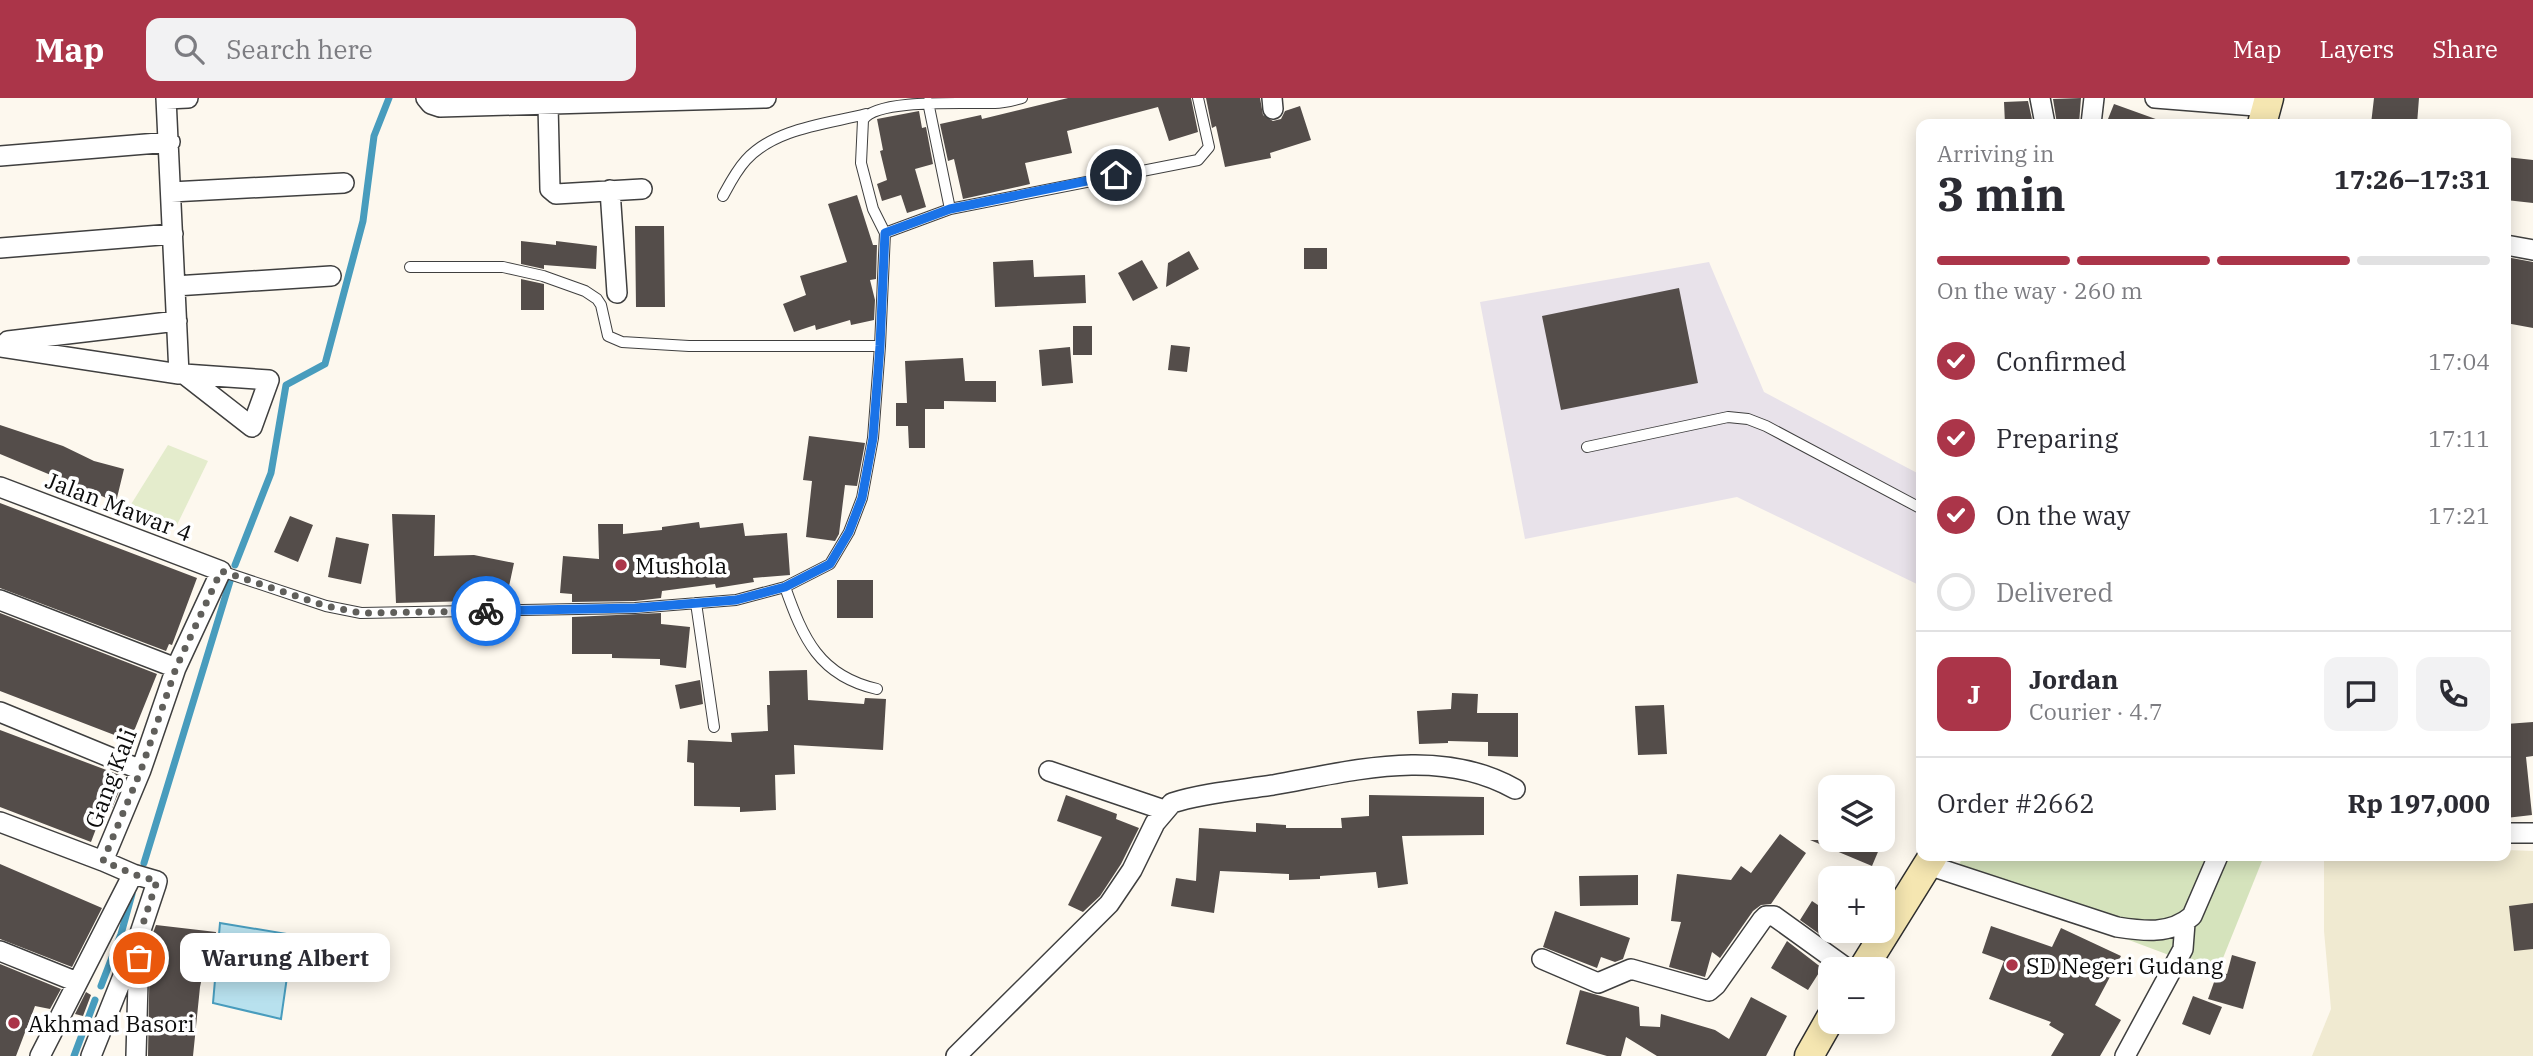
<!DOCTYPE html>
<html lang="en">
<head>
<meta charset="utf-8">
<style>
  :root { --surface:#fff; --page:#f2f2f3; --text:#2b2b33; --muted:#7c7c81; --line:#e1e1e2; --accent:#ab3549 }
  body { margin:0; font-family:"IBM Plex Serif",serif; background:var(--page); color:var(--text); height:100vh; display:flex; flex-direction:column; font-size:26px; white-space:nowrap }
  * { box-sizing:border-box; margin:0 }
  p { font-size:23px; color:var(--muted) }
  .icon { flex:none; width:38px; height:38px; fill:none; stroke:currentColor; stroke-width:2; stroke-linecap:round; stroke-linejoin:round }
  .map { position:relative; flex:1; overflow:hidden }
  .details { position:absolute; left:1916px; top:21px; width:595px; height:742px; display:flex; flex-direction:column; background:var(--surface); border-radius:14px; box-shadow:0 4px 18px #0003 }
  .details>* { flex:none }
  .buttons { position:absolute; left:1818px; top:677px; display:grid; gap:14px }
  .buttons a { display:grid; place-items:center; width:77px; height:77px; border-radius:14px; background:var(--surface); box-shadow:0 4px 18px #0003; font-size:35px }
  .pin { position:absolute; display:grid; place-items:center; width:60px; height:60px; color:#fff; margin:-30px; border:4px solid #fff; border-radius:50%; box-shadow:0 2px 7px #0007 }
  .courier { position:absolute; display:grid; place-items:center; width:70px; height:70px; margin:-35px; border:5px solid #1a73e8; border-radius:50%; background:#fff; color:#222; box-shadow:0 2px 9px #0007 }
  .bubble { position:absolute; height:49px; border-radius:14px; background:var(--surface); box-shadow:0 4px 18px #0003; font-size:23px; font-weight:800; line-height:49px; text-align:center }
  .headline em { font-style:normal; font-weight:800 }
  .headline div { display:flex; flex-direction:column-reverse }
  .headline { display:flex; align-items:center; justify-content:space-between; height:119px; padding:0 21px }
  h1 { font-size:46px; font-weight:800; line-height:52px }
  .bar { display:grid; grid-template-columns:repeat(4,1fr); gap:10px 7px; align-content:center; height:84px; padding:0 21px }
  .bar i { height:9px; border-radius:5px; background:var(--line) }
  .bar .selected { background:var(--accent) }
  .bar p { grid-column:span 4 }
  .line { display:flex; align-items:center; gap:18px; padding:0 21px; border-top:2px solid var(--line) }
  .line div { flex:1 }
  .round { display:grid; place-items:center; flex:none; width:74px; height:74px; border-radius:14px; background:var(--page) }
  ol { padding:0 21px; list-style:none }
  li { display:flex; align-items:center; gap:21px; height:77px }
  li p { margin-inline-start:auto }
  li .icon { padding:7px; border-radius:50%; background:var(--accent); color:#fff; stroke-width:4 }
  li:last-child { color:var(--muted) }
  li i { width:38px; height:38px; border:4px solid var(--line); border-radius:50% }
  header { display:flex; align-items:center; gap:42px; box-sizing:border-box; height:98px; padding:0 35px; background:var(--accent); color:#fff }
  header strong { font-size:33px }
  nav { display:flex; gap:38px; margin-inline-start:auto; font-size:24px }
  .search { width:490px; height:63px; background:var(--page); display:flex; align-items:center; gap:18px; box-sizing:border-box; padding:0 24px; border-radius:14px; color:var(--muted); font-size:26px }
  .map>svg:first-child { display:block }
</style>
</head>
<body>
<header>
<strong>Map</strong>
<div class="search"><svg class="icon" aria-label="search" viewBox="0 0 24 24"><circle cx="10" cy="10" r="6"/><path d="M15 15l6 6"/></svg>Search here</div>
<nav><a>Map</a><a>Layers</a><a>Share</a></nav>
</header>
<div class="map">
<svg width="2533" height="958" viewBox="0 0 2533 958">
  <rect width="100%" height="100%" fill="#fdf8ee"/>
  <path fill="#e8e2ea" d="M 1709,164 L 1764,294 L 1921,377 L 1921,488 L 1737,399 L 1525,441 L 1480,204 Z"/>
  <path fill="#f0ead1" d="M 2506,752 L 2533,753 L 2533,958 L 2312,958 L 2331,911 L 2324,833 L 2324,763 L 2343,758 L 2506,758 Z"/>
  <path fill="#d5e3bc" d="M 1964,758 L 2264,758 L 2217,875 L 1953,776 Z"/>
  <path fill="#e4eccc" d="M 168,347 L 208,363 L 175,431 L 130,408 Z"/>
  <path fill="#b8e1ee" stroke="#489cbd" stroke-width="2" d="M 220,825 L 293,837 L 281,921 L 213,905 Z"/>
  <g fill="none" stroke-linecap="round" stroke-linejoin="round">
    <path stroke="#489cbd" stroke-width="7" d="M 235,467 L 271,375 L 286,287 L 325,266 L 363,123 L 374,38 L 389,0
      M 144,765 L 231,480
      M 101,888 L 121,836 L 132,796
      M 74,958 L 95,902"/>
  </g>
  <path fill="#544d4a" d="M 1068,0 L 1191,0 L 1198,34 L 1169,43 L 1158,9 L 1067,33 L 1072,55 L 1025,65 L 1030,86 L 963,101 L 954,61 L 948,63 L 940,26 L 981,17 L 982,21 Z
    M 1206,0 L 1260,0 L 1263,17 L 1273,23 L 1281,21 L 1285,13 L 1300,8 L 1311,42 L 1270,55 L 1271,60 L 1225,69 L 1216,28 L 1212,30 Z
    M 2081,0 L 2079,26 L 2057,26 L 2053,1 Z
    M 2374,0 L 2419,0 L 2417,26 L 2371,26 Z
    M 2028,3 L 2033,26 L 2005,26 L 2004,4 Z
    M 2114,6 L 2164,24 L 2164,26 L 2106,26 Z
    M 919,13 L 922,30 L 926,29 L 933,66 L 915,71 L 926,109 L 907,115 L 901,97 L 882,103 L 877,86 L 887,82 L 880,53 L 883,52 L 877,21 Z
    M 2506,59 L 2533,62 L 2533,105 L 2506,102 Z
    M 857,97 L 873,147 L 877,147 L 876,181 L 870,182 L 875,202 L 874,222 L 851,227 L 850,222 L 816,232 L 815,227 L 794,234 L 783,206 L 806,197 L 800,178 L 847,164 L 828,106 Z
    M 635,128 L 664,128 L 665,209 L 636,209 Z
    M 521,143 L 556,147 L 556,143 L 597,148 L 596,171 L 544,167 L 544,171 L 521,166 Z
    M 1304,150 L 1327,150 L 1327,171 L 1304,171 Z
    M 1189,153 L 1199,171 L 1166,189 L 1168,165 Z
    M 2506,159 L 2533,164 L 2533,230 L 2506,225 Z
    M 1033,162 L 1034,179 L 1085,177 L 1086,205 L 995,209 L 993,164 Z
    M 1142,162 L 1158,190 L 1133,203 L 1118,175 Z
    M 521,181 L 544,186 L 544,212 L 521,212 Z
    M 1679,190 L 1698,285 L 1561,312 L 1542,218 Z
    M 1073,228 L 1092,228 L 1092,257 L 1073,257 Z
    M 1171,247 L 1190,249 L 1187,274 L 1168,272 Z
    M 1070,249 L 1073,285 L 1042,288 L 1039,252 Z
    M 963,260 L 965,283 L 996,283 L 996,304 L 944,303 L 944,311 L 925,311 L 925,350 L 909,350 L 908,328 L 896,328 L 896,305 L 907,305 L 905,263 Z
    M 0,327 L 63,348 L 94,363 L 124,371 L 116,404 L 0,356 Z
    M 809,338 L 865,345 L 857,388 L 845,387 L 839,436 L 835,443 L 806,439 L 812,383 L 803,382 Z
    M 0,405 L 197,480 L 172,547 L 169,546 L 166,553 L 0,490 Z
    M 392,416 L 435,417 L 434,458 L 474,457 L 514,465 L 508,493 L 471,486 L 472,503 L 396,505 Z
    M 290,418 L 313,427 L 298,464 L 274,454 Z
    M 699,424 L 700,430 L 743,425 L 745,438 L 787,435 L 790,477 L 753,480 L 754,484 L 716,490 L 715,486 L 662,493 L 661,500 L 635,503 L 572,504 L 572,496 L 560,495 L 563,458 L 599,461 L 598,426 L 623,426 L 623,436 L 662,432 L 662,429 Z
    M 336,439 L 369,446 L 361,486 L 328,479 Z
    M 837,482 L 873,482 L 873,520 L 837,520 Z
    M 0,515 L 157,576 L 130,643 L 0,593 Z
    M 661,515 L 661,526 L 690,529 L 686,570 L 660,567 L 660,561 L 612,560 L 612,556 L 572,556 L 572,519 Z
    M 807,572 L 808,602 L 864,606 L 865,600 L 886,601 L 883,652 L 794,647 L 795,676 L 775,677 L 776,712 L 740,714 L 740,709 L 694,708 L 694,665 L 687,664 L 688,642 L 732,644 L 731,635 L 768,633 L 767,607 L 770,607 L 769,573 Z
    M 700,582 L 703,606 L 680,611 L 675,587 Z
    M 1452,595 L 1478,596 L 1477,615 L 1518,615 L 1518,659 L 1488,658 L 1488,644 L 1448,643 L 1448,645 L 1419,646 L 1417,613 L 1451,611 Z
    M 1664,607 L 1667,656 L 1638,657 L 1635,608 Z
    M 2533,624 L 2533,658 L 2526,659 L 2532,717 L 2506,720 L 2506,685 L 2510,685 L 2506,626 Z
    M 0,632 L 125,679 L 112,710 L 105,707 L 91,744 L 0,709 Z
    M 1066,697 L 1117,716 L 1116,721 L 1139,730 L 1121,766 L 1100,798 L 1083,814 L 1068,807 L 1102,739 L 1057,723 Z
    M 1369,697 L 1484,699 L 1484,737 L 1402,738 L 1408,786 L 1378,790 L 1376,774 L 1320,778 L 1320,781 L 1289,782 L 1289,776 L 1220,773 L 1214,815 L 1171,808 L 1176,780 L 1196,783 L 1199,730 L 1256,734 L 1256,725 L 1286,727 L 1286,730 L 1342,730 L 1341,720 L 1369,718 Z
    M 1780,736 L 1806,755 L 1771,806 L 1761,807 L 1753,813 L 1720,860 L 1712,854 L 1705,879 L 1669,869 L 1681,824 L 1671,823 L 1677,776 L 1731,782 L 1741,768 L 1751,775 Z
    M 1810,742 L 1883,742 L 1872,768 Z
    M 0,766 L 102,810 L 72,869 L 0,841 Z
    M 1638,777 L 1638,807 L 1580,808 L 1579,778 Z
    M 1812,803 L 1830,815 L 1830,831 L 1825,840 L 1800,822 Z
    M 2533,805 L 2533,851 L 2514,853 L 2509,808 Z
    M 1555,813 L 1630,840 L 1623,861 L 1615,864 L 1601,859 L 1597,870 L 1543,849 Z
    M 156,827 L 216,834 L 213,868 L 205,866 L 200,889 L 193,958 L 148,958 L 150,843 Z
    M 1991,828 L 2052,849 L 2061,830 L 2121,858 L 2095,907 L 2121,922 L 2100,958 L 2051,958 L 2064,936 L 2049,927 L 2051,924 L 1989,901 L 2004,863 L 1982,855 Z
    M 1787,843 L 1822,870 L 1808,892 L 1771,870 Z
    M 2232,857 L 2256,864 L 2243,911 L 2208,901 L 2218,873 L 2227,876 Z
    M 0,866 L 61,891 L 50,911 L 35,908 L 16,958 L 0,958 Z
    M 1580,892 L 1639,909 L 1640,928 L 1660,929 L 1661,916 L 1715,932 L 1729,941 L 1751,899 L 1787,918 L 1766,958 L 1657,958 L 1626,939 L 1621,958 L 1607,958 L 1566,946 Z
    M 86,894 L 91,897 L 83,918 L 75,916 Z
    M 2193,898 L 2222,909 L 2210,937 L 2182,926 Z"/>
  <g fill="none" stroke-linecap="round" stroke-linejoin="round">
    <defs>
      <path id="lane" d="M 928,4 L 950,111
        M 723,98 C 730,85 736,73 746,62 C 775,30 827,26 866,16
        M 885,135 L 950,111 L 1198,62 L 1209,49 L 1198,0
        M 410,169 L 503,169 L 543,178 L 585,193 L 597,201 L 601,207 L 608,238 L 622,244 L 689,248 L 880,248
        M 1587,349 L 1728,319 L 1748,321 L 1766,328 L 1922,411
        M 221,473 L 326,508 L 361,515 L 635,510 L 736,502 L 785,489 L 830,466 L 849,434 L 862,400 L 873,340 L 880,248 L 885,135 L 873,111 L 861,65 L 863,22 C 876,0 968,6 995,5 C 1004,5 1014,2 1022,0
        M 785,489 C 803,540 819,578 877,591
        M 696,505 L 714,629"/>
      <path id="street" d="M 166,0 L 179,276 L 184,276 L 252,329 L 269,282 L 184,276
        M 426,0 L 431,6 L 440,9 L 766,0
        M 1272,0 L 1273,11
        M 2040,0 L 2045,26
        M 2155,0 L 2268,9
        M 166,1 L 188,0
        M 548,6 L 550,91 L 556,96 L 642,91
        M 2091,26 L 2094,0
        M 0,58 L 170,44
        M 610,92 L 617,195
        M 171,94 L 344,85
        M 2506,147 L 2533,152
        M 0,150 L 173,136
        M 175,188 L 331,178
        M 8,243 L 177,223
        M 0,249 L 179,276
        M 0,389 L 221,473 L 176,570 L 141,672 L 103,763 L 133,776 L 40,958
        M 0,502 L 176,570
        M 0,614 L 141,672
        M 1049,673 L 1164,712
        M 0,724 L 103,763
        M 2506,735 L 2533,735
        M 1928,767 L 2117,829 C 2143,833 2170,837 2192,818 L 2218,758
        M 0,853 L 77,884
        M 1542,861 L 1598,885 L 1631,871 L 1709,893 L 1716,887 L 1762,822 L 1766,818 L 1774,818 L 1849,872
        M 91,958 L 139,838 L 156,787 L 157,783 L 133,776
        M 136,958 L 139,847
        M 956,958 L 1109,806 L 1132,772 L 1155,725 L 1172,705 C 1204,695 1240,692 1273,687 C 1353,673 1439,648 1515,691
        M 2125,958 L 2183,851 L 2185,825"/>
      <path id="secondary" d="M 2262,26 L 2269,0
        M 1862,872 L 1933,758
        M 1809,958 L 1830,921"/>
    </defs>
    <use href="#lane" stroke="#3f3f3f" stroke-width="12"/>
    <use href="#street" stroke="#3f3f3f" stroke-width="22"/>
    <use href="#secondary" stroke="#2e2e2e" stroke-width="31"/>
    <use href="#lane" stroke="#fff" stroke-width="10"/>
    <use href="#street" stroke="#fff" stroke-width="19"/>
    <use href="#secondary" stroke="#f5e6b1" stroke-width="28"/>
  </g>
  <g fill="none" stroke-linecap="round" stroke-linejoin="round">
    <path stroke="#605f5b" stroke-width="7" stroke-dasharray="0 12.6" d="M 139,860 L 139,838 L 157,783 L 133,776 L 103,763 L 141,672 L 176,570 L 221,473 L 326,508 L 361,515 L 486,513"/>
    <path stroke="#1a73e8" stroke-width="9" d="M 486,513 L 635,510 L 736,502 L 785,489 L 830,466 L 849,434 L 862,400 L 873,340 L 880,248 L 885,135 L 950,111 L 1116,77"/>
  </g>
  <g fill="#ab3549" stroke="#fff" stroke-width="2.5">
    <circle cx="621" cy="467" r="7"/>
    <circle cx="2012" cy="867" r="7"/>
    <circle cx="14" cy="925" r="7"/>
  </g>
  <g text-anchor="middle" dominant-baseline="central" stroke-width="7" stroke-linejoin="round" paint-order="stroke">
    <g font-size="23" fill="#0c0c0c" stroke="#fff">
      <text transform="translate(119 408) rotate(21)">Jalan Mawar 4</text>
      <text transform="translate(110 680) rotate(-69)">Gang Kali</text>
    </g>
    <g font-size="23" fill="#0c0c0c" stroke="#fff" text-anchor="start">
      <text x="635" y="467">Mushola</text>
      <text x="2026" y="867">SD Negeri Gudang</text>
      <text x="28" y="925">Akhmad Basori</text>
    </g>
  </g>
</svg>
<div class="buttons">
<a><svg class="icon" aria-label="layers" viewBox="0 0 24 24"><path d="M12 4l9 5-9 5-9-5zM3 14l9 5 9-5"/></svg></a>
<a>+</a>
<a>−</a>
</div>
<div class="pin" style="left:139px;top:860px;background:#ea580c"><svg class="icon" aria-label="bag" viewBox="0 0 24 24"><path d="M5 8h14l-1 12H6zM9 8a3 3 0 0 1 6 0"/></svg></div>
<div class="pin" style="left:1116px;top:77px;background:#1f2937"><svg class="icon" aria-label="home" viewBox="0 0 24 24"><path d="M3 11l9-7 9 7M6 9v11h12V9"/></svg></div>
<div class="courier" style="left:486px;top:513px"><svg class="icon" aria-label="bike" viewBox="0 0 24 24"><circle cx="6" cy="16" r="4"/><circle cx="18" cy="16" r="4"/><path d="M6 16l4-8h5l3 8M10 8l3 8H6M13 5h3"/></svg></div>
<div class="bubble" style="left:180px;top:835px;width:210px">Warung Albert</div>
<section class="details">
<div class="headline"><div><h1>3 min</h1><p>Arriving in</p></div><em>17:26–17:31</em></div>
<div class="bar"><i class="selected"></i><i class="selected"></i><i class="selected"></i><i></i><p>On the way · 260 m</p></div>
<ol>
<li><svg class="icon" aria-label="check" viewBox="0 0 24 24"><path d="M5 12l5 5 9-10"/></svg>Confirmed<p>17:04</p></li>
<li><svg class="icon" aria-label="check" viewBox="0 0 24 24"><path d="M5 12l5 5 9-10"/></svg>Preparing<p>17:11</p></li>
<li><svg class="icon" aria-label="check" viewBox="0 0 24 24"><path d="M5 12l5 5 9-10"/></svg>On the way<p>17:21</p></li>
<li><i></i>Delivered</li>
</ol>
<div class="line" style="height:126px"><b class="round" style="background:var(--accent);color:#fff">J</b><div><b>Jordan</b><p>Courier · 4.7</p></div><a class="round"><svg class="icon" aria-label="chat" viewBox="0 0 24 24"><path d="M4 5h16v11H9l-5 4z"/></svg></a><a class="round"><svg class="icon" aria-label="phone" viewBox="0 0 24 24"><path d="M5 4h4l2 5-3 2q2 4 5 5l2-3 5 2v4C11 20 4 13 5 4z"/></svg></a></div>
<div class="line" style="height:91px"><div>Order #2662</div><b>Rp 197,000</b></div>
</section>
</div>
</body>
</html>
